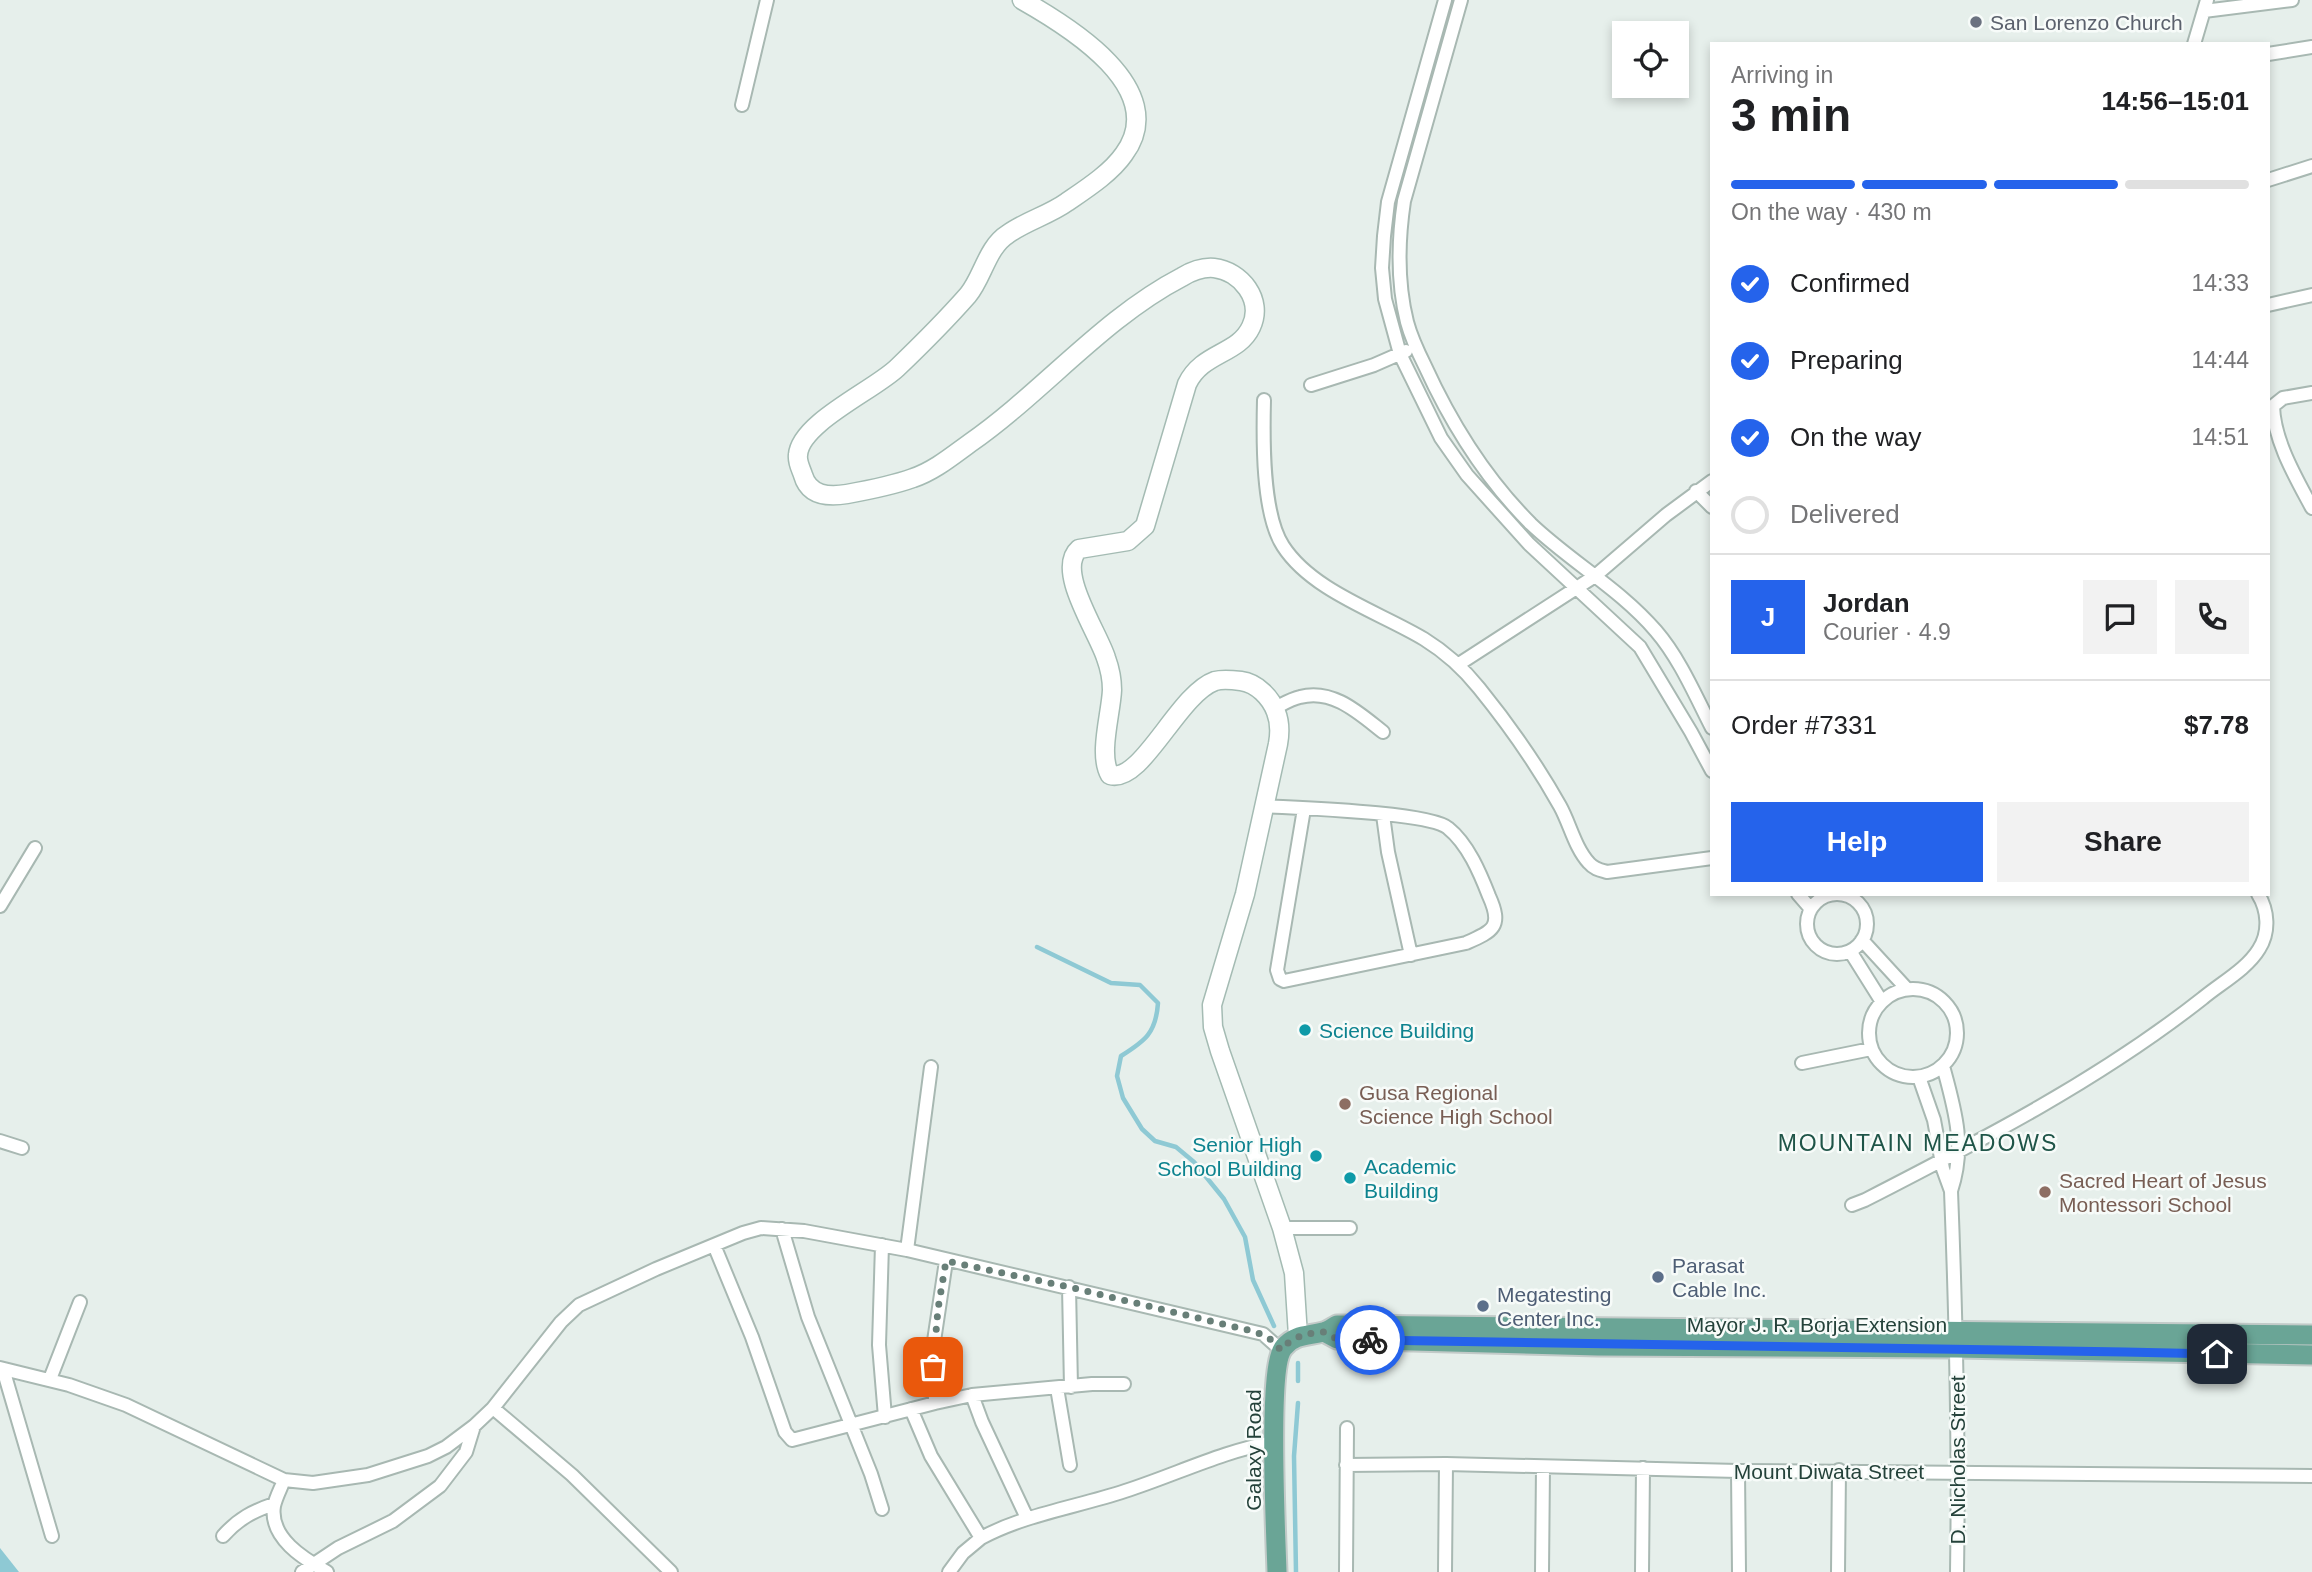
<!DOCTYPE html>
<html lang="en">
<head>
<meta charset="utf-8">
<style>
  :root { --surface:#fff; --page:#f2f2f2; --text:#202124; --muted:#757577; --line:#e0e0e0; --accent:#2563eb }
  body { margin:0; font-family:Helvetica,sans-serif; background:var(--page); color:var(--text); height:100vh; display:flex; flex-direction:column; font-size:26px; white-space:nowrap }
  * { box-sizing:border-box; margin:0 }
  p { font-size:23px; color:var(--muted) }
  .icon { flex:none; width:38px; height:38px; fill:none; stroke:currentColor; stroke-width:2; stroke-linecap:round; stroke-linejoin:round }
  .map { position:relative; flex:1; overflow:hidden }
  .side { position:absolute; left:1710px; top:42px; width:560px; height:854px; display:flex; flex-direction:column; background:var(--surface); border-radius:0px; box-shadow:0 4px 10px #0003 }
  .side>* { flex:none }
  .buttons { position:absolute; left:1612px; top:21px; display:grid; gap:14px }
  .buttons a { display:grid; place-items:center; width:77px; height:77px; border-radius:0px; background:var(--surface); box-shadow:0 4px 10px #0003; font-size:35px }
  .pin { position:absolute; display:grid; place-items:center; width:60px; height:60px; color:#fff; margin:-30px; border-radius:14px; box-shadow:0 4px 10px #0006 }
  .courier { position:absolute; display:grid; place-items:center; width:70px; height:70px; margin:-35px; border:5px solid #2563eb; border-radius:50%; background:#fff; color:#222; box-shadow:0 2px 9px #0007 }
  .head em { font-style:normal; font-weight:800 }
  .head div { display:flex; flex-direction:column-reverse }
  .head { display:flex; align-items:center; justify-content:space-between; height:119px; padding:0 21px }
  h1 { font-size:46px; font-weight:800; line-height:52px }
  .bar { display:grid; grid-template-columns:repeat(4,1fr); gap:10px 7px; align-content:center; height:84px; padding:0 21px }
  .bar i { height:9px; border-radius:5px; background:var(--line) }
  .bar .on { background:var(--accent) }
  .bar p { grid-column:span 4 }
  .line { display:flex; align-items:center; gap:18px; padding:0 21px; border-top:2px solid var(--line) }
  .line div { flex:1 }
  .round { display:grid; place-items:center; flex:none; width:74px; height:74px; border-radius:0px; background:var(--page) }
  ol { padding:0 21px; list-style:none }
  li { display:flex; align-items:center; gap:21px; height:77px }
  li p { margin-inline-start:auto }
  li .icon { padding:7px; border-radius:50%; background:var(--accent); color:#fff; stroke-width:4 }
  li:last-child { color:var(--muted) }
  li i { width:38px; height:38px; border:4px solid var(--line); border-radius:50% }
  .action { display:flex; gap:14px; margin-top:auto; padding:14px 21px }
  .action a { flex:1; height:80px; border-radius:0px; background:var(--accent); color:#fff; font-size:28px; font-weight:800; line-height:80px; text-align:center }
  .action a+a { background:var(--page); color:var(--text) }
  .map>svg:first-child { display:block }
</style>
</head>
<body>
<div class="map">
<svg width="2312" height="1572" viewBox="0 0 2312 1572">
  <rect width="100%" height="100%" fill="#e6efeb"/>
  <path fill="#8ec9d4" d="M 0,1548 L 19,1572 L 0,1572 Z"/>
  <g fill="none" stroke-linecap="round" stroke-linejoin="round">
    <path stroke="#8ec9d4" stroke-width="4.5" d="M 1037,947 L 1111,983 L 1140,985 L 1158,1003 C 1156,1033 1145,1041 1121,1056 L 1117,1076 L 1123,1098 L 1142,1129 L 1155,1141 L 1176,1147 L 1194,1162 L 1224,1199 L 1245,1237 L 1253,1280 L 1274,1326
      M 1298,1363 L 1298,1381
      M 1296,1572 L 1294,1456 L 1298,1403"/>
    <defs>
      <path id="street" d="M 1445,0 L 1388,202 L 1384,236 L 1382,268 L 1385,299 L 1400,354 L 1441,438 L 1467,475 L 1529,544 L 1640,647 L 1691,732 L 1712,771
        M 1461,0 L 1404,201 C 1398,241 1397,282 1407,322 C 1411,337 1418,352 1425,366 C 1451,423 1486,479 1531,524 C 1571,562 1620,589 1656,631 C 1680,659 1695,695 1712,728
        M 2204,11 L 2292,0
        M 2194,44 L 2207,0
        M 2268,54 L 2312,47
        M 742,105 L 767,0
        M 2268,180 L 2312,166
        M 2268,305 L 2312,295
        M 1311,385 L 1374,365 L 1406,351
        M 2312,393 L 2283,398 L 2273,406 C 2274,441 2296,478 2312,508
        M 1264,400 C 1263,439 1262,514 1283,546 C 1312,591 1379,612 1424,639 C 1445,652 1463,668 1479,688 C 1509,725 1537,765 1560,806 C 1570,824 1575,848 1589,863 C 1594,869 1600,870 1607,872 L 1712,858
        M 1696,491 L 1712,507
        M 1459,664 L 1595,576 L 1666,515 L 1712,481
        M 1275,708 C 1283,704 1291,699 1300,697 C 1333,688 1360,714 1383,732
        M 1263,806 C 1295,808 1429,812 1448,828 C 1468,844 1480,873 1489,896 C 1503,927 1493,931 1466,943 L 1284,981 L 1280,979 L 1277,970 L 1304,809
        M 1383,815 L 1388,852 L 1411,955
        M 1798,894 L 1811,909
        M1807 924a30 30 0 1 1 60 0a30 30 0 1 1-60 0Z
        M 0,906 L 35,848
        M 1862,940 L 1907,989
        M 1850,951 L 1882,1002
        M1869 1033a44 44 0 1 1 88 0a44 44 0 1 1-88 0Z
        M 1802,1063 L 1871,1049
        M 1943,1066 C 1955,1110 1966,1146 1951,1191
        M 1919,1077 L 1934,1120 L 1943,1169 L 1951,1191 C 1956,1318 1959,1445 1957,1572
        M 0,1141 L 22,1148
        M 1852,1205 L 1865,1200 C 1982,1140 2099,1080 2203,998 C 2221,983 2247,969 2259,949 C 2270,932 2268,910 2258,894
        M 1282,1228 L 1350,1228
        M 782,1229 L 808,1317 L 871,1474 L 882,1509
        M 714,1245 L 752,1337 L 785,1432 L 792,1440 L 935,1403 L 972,1395 L 1092,1384 L 1124,1384
        M 882,1245 L 879,1345 L 885,1417
        M 907,1250 L 931,1067
        M 1069,1287 L 1071,1387
        M 0,1368 L 69,1385 L 126,1405 L 284,1480 L 313,1483 L 368,1475 L 428,1456 L 446,1447 L 474,1426 L 493,1408 L 561,1322 L 579,1305 L 656,1269 L 743,1233 L 761,1228 L 804,1231 L 907,1250 L 1263,1334 L 1281,1350
        M 3,1369 L 52,1536
        M 50,1379 L 80,1302
        M 1057,1388 L 1070,1465
        M 972,1395 L 982,1422 L 1027,1518
        M 935,1403 L 934,1341 L 946,1261
        M 493,1408 L 572,1475 L 671,1572
        M 911,1409 L 931,1456 L 981,1538 C 1026,1514 1077,1507 1125,1491 C 1175,1475 1223,1451 1274,1442
        M 1346,1465 L 1446,1464 L 1738,1471 L 2312,1476
        M 1738,1471 L 1739,1572
        M 284,1480 C 281,1488 276,1497 274,1506 C 269,1538 304,1559 327,1572
        M 223,1536 C 238,1519 253,1511 274,1504
        M 302,1572 L 338,1548 L 393,1521 L 440,1486 L 466,1452 L 474,1426
        M 949,1572 L 963,1553 L 981,1538
        M 1346,1572 L 1347,1428
        M 1445,1572 L 1446,1464
        M 1542,1572 L 1543,1467
        M 1642,1572 L 1643,1468
        M 1838,1572 L 1839,1470"/>
      <path id="secondary" d="M 1022,0 C 1068,26 1172,89 1124,154 C 1111,173 1086,189 1067,202 C 1049,215 1026,221 1008,234 C 987,247 983,277 968,295 C 946,320 921,345 897,368 C 874,390 800,423 798,455 C 797,462 801,469 803,475 C 809,496 829,497 847,494 C 869,490 891,486 913,478 C 934,471 952,456 970,443 C 1043,392 1103,318 1182,277 C 1192,271 1203,267 1214,268 C 1241,271 1264,300 1251,327 C 1238,355 1202,352 1187,384 L 1145,526 L 1128,541 L 1079,549 C 1055,570 1098,632 1106,658 C 1110,669 1112,679 1112,690 C 1111,714 1098,755 1110,775 C 1142,784 1178,694 1215,681 C 1222,679 1233,680 1241,681 C 1257,683 1271,698 1276,712 C 1280,722 1280,733 1278,744 L 1245,894 L 1212,1005 L 1213,1027 L 1220,1051 L 1282,1228 L 1294,1273 L 1298,1336"/>
      <path id="primary" d="M 1324,1332 L 1337,1339 L 1598,1346 L 1957,1348 L 2312,1355
        M 1277,1572 C 1276,1538 1267,1365 1284,1347 C 1295,1334 1308,1336 1323,1332 C 1328,1331 1333,1327 1337,1325 L 2312,1335"/>
    </defs>
    <use href="#street" stroke="#a8b8b2" stroke-width="16"/>
    <use href="#secondary" stroke="#a4bbb3" stroke-width="21"/>
    <use href="#primary" stroke="#c2cac8" stroke-width="23"/>
    <use href="#street" stroke="#fff" stroke-width="12"/>
    <use href="#secondary" stroke="#fff" stroke-width="18"/>
    <use href="#primary" stroke="#6aa596" stroke-width="19"/>
  </g>
  <g fill="none" stroke-linecap="round" stroke-linejoin="round">
    <path stroke="#687f78" stroke-width="7" stroke-dasharray="0 12.6" d="M 933,1367 L 938,1309 L 946,1261 L 1069,1287 L 1256,1332 L 1269,1338 L 1281,1350 L 1290,1341 L 1305,1334 L 1324,1332 L 1337,1339 L 1370,1340"/>
    <path stroke="#2563eb" stroke-width="9" d="M 1370,1340 C 1653,1347 1935,1347 2217,1354"/>
  </g>
  <circle fill="#6b7280" stroke="#f7fbf9" stroke-width="2.5" cx="1976" cy="22" r="7"/>
  <g fill="#0f9aa8" stroke="#f7fbf9" stroke-width="2.5">
    <circle cx="1305" cy="1030" r="7"/>
    <circle cx="1316" cy="1156" r="7"/>
    <circle cx="1350" cy="1178" r="7"/>
  </g>
  <g fill="#8d6e63" stroke="#f7fbf9" stroke-width="2.5">
    <circle cx="1345" cy="1104" r="7"/>
    <circle cx="2045" cy="1192" r="7"/>
  </g>
  <g fill="#5c6f8a" stroke="#f7fbf9" stroke-width="2.5">
    <circle cx="1658" cy="1277" r="7"/>
    <circle cx="1483" cy="1306" r="7"/>
  </g>
  <g text-anchor="middle" dominant-baseline="central" stroke-width="5" stroke-linejoin="round" paint-order="stroke">
    <g font-size="21" fill="#5b616d" stroke="#f7fbf9" text-anchor="start">
      <text x="1990" y="22">San Lorenzo Church</text>
    </g>
    <g font-size="21" fill="#0d838f" stroke="#f7fbf9" text-anchor="start">
      <text x="1319" y="1030">Science Building</text>
      <text x="1302" y="1144" text-anchor="end">Senior High<tspan x="1302" dy="24">School Building</tspan></text>
      <text x="1364" y="1166">Academic<tspan x="1364" dy="24">Building</tspan></text>
    </g>
    <g font-size="21" fill="#785e54" stroke="#f7fbf9" text-anchor="start">
      <text x="1359" y="1092">Gusa Regional<tspan x="1359" dy="24">Science High School</tspan></text>
      <text x="2059" y="1180">Sacred Heart of Jesus<tspan x="2059" dy="24">Montessori School</tspan></text>
    </g>
    <g font-size="21" fill="#4e5e75" stroke="#f7fbf9" text-anchor="start">
      <text x="1672" y="1265">Parasat<tspan x="1672" dy="24">Cable Inc.</tspan></text>
      <text x="1497" y="1294">Megatesting<tspan x="1497" dy="24">Center Inc.</tspan></text>
    </g>
    <g font-size="21" fill="#24423a" stroke="#f7fbf9">
      <text x="1817" y="1324">Mayor J. R. Borja Extension</text>
      <text transform="translate(1253 1450) rotate(-90)">Galaxy Road</text>
      <text transform="translate(1957 1460) rotate(-90)">D. Nicholas Street</text>
      <text x="1829" y="1471">Mount Diwata Street</text>
    </g>
    <g font-size="23" letter-spacing="2" fill="#1f5548" stroke="#f7fbf9">
      <text x="1918" y="1143">MOUNTAIN MEADOWS</text>
    </g>
  </g>
</svg>
<div class="buttons">
<a><svg class="icon" aria-label="locate" viewBox="0 0 24 24"><circle cx="12" cy="12" r="6"/><path d="M12 2v4M12 18v4M2 12h4M18 12h4"/></svg></a>
</div>
<div class="pin" style="left:933px;top:1367px;background:#ea580c"><svg class="icon" aria-label="bag" viewBox="0 0 24 24"><path d="M5 8h14l-1 12H6zM9 8a3 3 0 0 1 6 0"/></svg></div>
<div class="pin" style="left:2217px;top:1354px;background:#1f2937"><svg class="icon" aria-label="home" viewBox="0 0 24 24"><path d="M3 11l9-7 9 7M6 9v11h12V9"/></svg></div>
<div class="courier" style="left:1370px;top:1340px"><svg class="icon" aria-label="bike" viewBox="0 0 24 24"><circle cx="6" cy="16" r="4"/><circle cx="18" cy="16" r="4"/><path d="M6 16l4-8h5l3 8M10 8l3 8H6M13 5h3"/></svg></div>
<section class="side">
<div class="head"><div><h1>3 min</h1><p>Arriving in</p></div><em>14:56–15:01</em></div>
<div class="bar"><i class="on"></i><i class="on"></i><i class="on"></i><i></i><p>On the way · 430 m</p></div>
<ol>
<li><svg class="icon" aria-label="check" viewBox="0 0 24 24"><path d="M5 12l5 5 9-10"/></svg>Confirmed<p>14:33</p></li>
<li><svg class="icon" aria-label="check" viewBox="0 0 24 24"><path d="M5 12l5 5 9-10"/></svg>Preparing<p>14:44</p></li>
<li><svg class="icon" aria-label="check" viewBox="0 0 24 24"><path d="M5 12l5 5 9-10"/></svg>On the way<p>14:51</p></li>
<li><i></i>Delivered</li>
</ol>
<div class="line" style="height:126px"><b class="round" style="background:var(--accent);color:#fff">J</b><div><b>Jordan</b><p>Courier · 4.9</p></div><a class="round"><svg class="icon" aria-label="chat" viewBox="0 0 24 24"><path d="M4 5h16v11H9l-5 4z"/></svg></a><a class="round"><svg class="icon" aria-label="phone" viewBox="0 0 24 24"><path d="M5 4h4l2 5-3 2q2 4 5 5l2-3 5 2v4C11 20 4 13 5 4z"/></svg></a></div>
<div class="line" style="height:91px"><div>Order #7331</div><b>$7.78</b></div>
<div class="action"><a>Help</a><a>Share</a></div>
</section>
</div>
</body>
</html>
